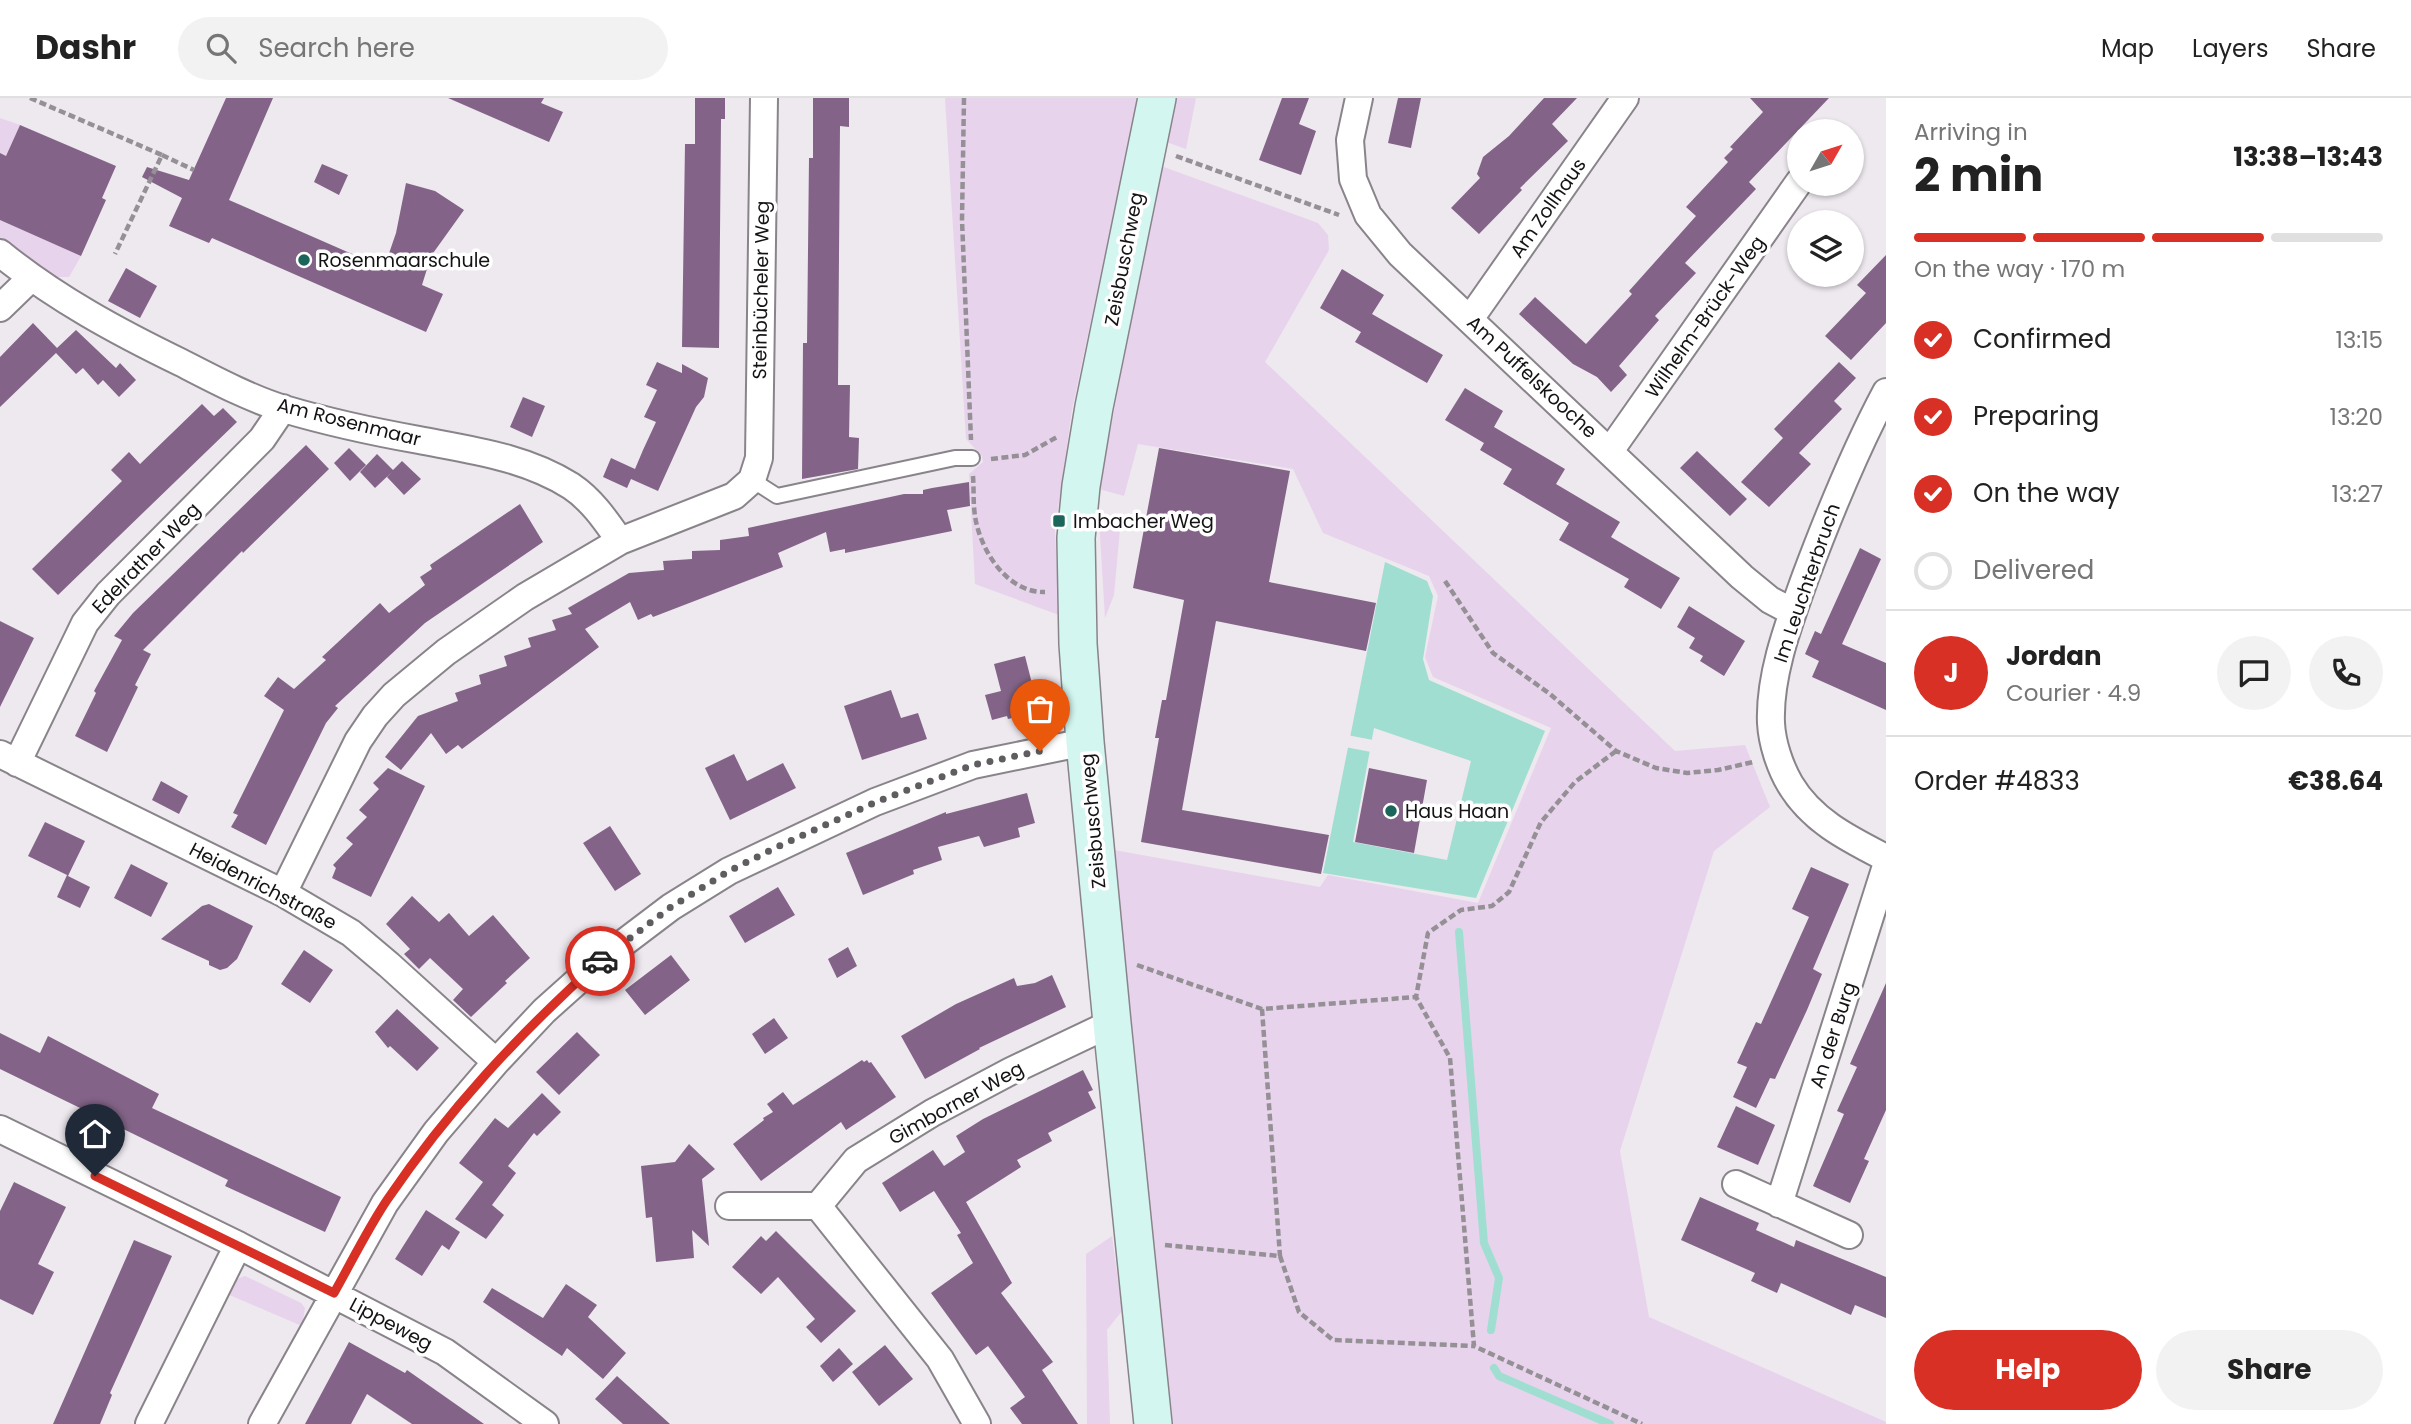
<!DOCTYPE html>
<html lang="en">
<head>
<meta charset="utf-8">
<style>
  :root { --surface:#fff; --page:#f2f2f2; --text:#222; --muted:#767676; --line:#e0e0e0; --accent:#d93025 }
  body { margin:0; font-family:Poppins,sans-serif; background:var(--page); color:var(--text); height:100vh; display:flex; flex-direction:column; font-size:26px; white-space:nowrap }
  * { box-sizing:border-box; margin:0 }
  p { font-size:23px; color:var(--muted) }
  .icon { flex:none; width:38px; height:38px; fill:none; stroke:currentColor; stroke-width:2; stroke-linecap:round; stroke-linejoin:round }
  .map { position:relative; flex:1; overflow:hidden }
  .side { display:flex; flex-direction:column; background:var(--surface); width:525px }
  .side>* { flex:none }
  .needle { width:46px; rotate:51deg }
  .fabs { position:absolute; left:1787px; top:21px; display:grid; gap:14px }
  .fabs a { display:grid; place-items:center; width:77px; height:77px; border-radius:50%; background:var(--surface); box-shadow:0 2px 5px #0004; font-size:35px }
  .pin { position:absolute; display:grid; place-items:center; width:60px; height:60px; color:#fff; margin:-72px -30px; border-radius:50% 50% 50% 0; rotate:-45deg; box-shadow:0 0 7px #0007 }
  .pin .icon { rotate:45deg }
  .courier { position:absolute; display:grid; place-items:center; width:70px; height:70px; margin:-35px; border:5px solid #d93025; border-radius:50%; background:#fff; color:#222; box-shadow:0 2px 9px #0007 }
  .headline em { font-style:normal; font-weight:700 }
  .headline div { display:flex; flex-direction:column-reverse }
  .headline { display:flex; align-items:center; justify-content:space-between; height:119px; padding:0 28px }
  h1 { font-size:46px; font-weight:700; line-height:52px }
  .bar { display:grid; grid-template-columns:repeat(4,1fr); gap:10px 7px; align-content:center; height:84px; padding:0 28px }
  .bar i { height:9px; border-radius:5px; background:var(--line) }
  .bar .current { background:var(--accent) }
  .bar p { grid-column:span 4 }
  .line { display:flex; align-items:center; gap:18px; padding:0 28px; border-top:2px solid var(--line) }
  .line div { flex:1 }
  .round { display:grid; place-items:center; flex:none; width:74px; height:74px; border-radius:37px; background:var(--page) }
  ol { padding:0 28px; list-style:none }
  li { display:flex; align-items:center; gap:21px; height:77px }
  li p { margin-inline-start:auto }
  li .icon { padding:7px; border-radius:50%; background:var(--accent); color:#fff; stroke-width:4 }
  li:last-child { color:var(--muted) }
  li i { width:38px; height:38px; border:4px solid var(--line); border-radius:50% }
  .action { display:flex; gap:14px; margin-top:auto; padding:14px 28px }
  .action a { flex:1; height:80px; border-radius:42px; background:var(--accent); color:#fff; font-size:28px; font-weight:700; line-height:80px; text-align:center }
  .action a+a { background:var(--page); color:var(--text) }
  header { display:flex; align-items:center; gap:42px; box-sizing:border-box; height:98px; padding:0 35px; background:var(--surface); border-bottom:2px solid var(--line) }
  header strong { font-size:33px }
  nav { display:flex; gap:38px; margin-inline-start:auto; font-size:24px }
  .search { width:490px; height:63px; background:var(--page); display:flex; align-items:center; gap:18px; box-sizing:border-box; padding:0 24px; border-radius:38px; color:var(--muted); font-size:26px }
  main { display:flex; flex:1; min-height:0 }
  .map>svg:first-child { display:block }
</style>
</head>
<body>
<header>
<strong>Dashr</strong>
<div class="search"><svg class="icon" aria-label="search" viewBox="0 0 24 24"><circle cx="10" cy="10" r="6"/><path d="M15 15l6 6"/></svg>Search here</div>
<nav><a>Map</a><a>Layers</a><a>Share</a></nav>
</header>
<main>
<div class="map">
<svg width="1886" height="1326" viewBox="0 0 1886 1326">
  <rect width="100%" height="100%" fill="#eee8ef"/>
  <path fill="#e8d3ec" d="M 945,0 L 1138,0 L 1072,312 L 1055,432 L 1059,517 L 975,486 L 969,376 L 983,364 L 982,358 L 966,341 Z
    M 1169,0 L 1196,0 L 1186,51 L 1161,42 Z
    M 0,20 L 20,27 L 6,58 L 0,61 Z
    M 1161,68 L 1318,125 L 1328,137 L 1329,152 L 1265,264 L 1675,653 L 1745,647 L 1770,709 L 1714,753 L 1620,1053 L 1649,1219 L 1886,1324 L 1886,1326 L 1170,1326 L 1114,752 L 1320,789 L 1328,777 L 1478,805 L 1551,630 L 1433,579 L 1425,559 L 1438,498 L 1429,478 L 1323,435 L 1293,371 L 1138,346 L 1124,398 L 1099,391 Z
    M 0,122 L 81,158 L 69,179 L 53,179 L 0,140 Z
    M 1121,420 L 1114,497 L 1105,520 L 1099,421 Z
    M 1112,1138 L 1122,1213 L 1107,1232 L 1110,1326 L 1087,1326 L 1086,1156 Z
    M 245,1178 L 301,1205 L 305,1210 L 302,1228 L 227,1196 L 237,1181 Z"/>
  <path fill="#a0ded2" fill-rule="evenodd" d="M 1385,464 L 1427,483 L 1433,498 L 1423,561 L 1429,582 L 1545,633 L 1476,800 L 1323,775 ZM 1374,630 L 1471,663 L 1447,762 L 1353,744 Z"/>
  <path fill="#eee8ef" d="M 1347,637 L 1373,642 L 1371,654 L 1345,649 Z"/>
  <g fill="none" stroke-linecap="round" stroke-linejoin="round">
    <path stroke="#a0ded2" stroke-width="8" d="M 1459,834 L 1484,1145 L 1499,1180 L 1491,1232
      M 1494,1270 L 1499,1278 L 1610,1326"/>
  </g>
  <path fill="#836488" d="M 226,0 L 273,0 L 229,102 L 384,170 L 396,135 L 406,85 L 435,93 L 464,112 L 431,158 L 422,187 L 443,196 L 426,234 L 212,140 L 209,145 L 169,128 L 182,100 L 142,79 L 147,69 L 189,82 Z
    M 448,0 L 544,0 L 541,5 L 563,14 L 549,44 Z
    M 695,0 L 725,0 L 725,21 L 721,21 L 719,250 L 682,249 L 685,46 L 695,46 Z
    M 813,0 L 849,0 L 849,29 L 840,28 L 838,287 L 850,287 L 849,339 L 859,340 L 858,371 L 802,381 L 803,245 L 807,245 L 809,60 L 813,60 Z
    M 1282,0 L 1309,0 L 1299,26 L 1316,33 L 1301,77 L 1259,62 Z
    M 1398,0 L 1421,0 L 1411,50 L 1388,45 Z
    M 1544,0 L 1577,0 L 1552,26 L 1568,43 L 1520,90 L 1522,92 L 1479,136 L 1451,110 L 1480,80 L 1477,76 L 1483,59 L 1509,38 Z
    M 1750,0 L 1829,0 L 1749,84 L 1756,91 L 1685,165 L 1696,175 L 1655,218 L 1659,222 L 1619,268 L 1627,277 L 1611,294 L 1597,279 L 1573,266 L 1519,216 L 1535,199 L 1586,246 L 1632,196 L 1629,193 L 1696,118 L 1686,109 L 1728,64 L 1724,60 L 1733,51 L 1730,49 L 1763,14 Z
    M 20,27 L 116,68 L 102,100 L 106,102 L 81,158 L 0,122 L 0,55 L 6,58 Z
    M 322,66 L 348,77 L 339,97 L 314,84 Z
    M 1886,157 L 1886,225 L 1851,262 L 1825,238 L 1866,195 L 1857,187 Z
    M 126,170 L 157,188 L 140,220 L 108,203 Z
    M 1342,171 L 1384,197 L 1372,216 L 1443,257 L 1427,285 L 1355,244 L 1361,234 L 1320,210 Z
    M 33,225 L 57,250 L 76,232 L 116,270 L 120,265 L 136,282 L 119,299 L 103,282 L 98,287 L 83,270 L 76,276 L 56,255 L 0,309 L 0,259 Z
    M 657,264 L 682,275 L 682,266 L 708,280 L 704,299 L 696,309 L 658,393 L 631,381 L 627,390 L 603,379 L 611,360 L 635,371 L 643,352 L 656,324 L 644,319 L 657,292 L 646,287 Z
    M 1839,264 L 1856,280 L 1834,303 L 1842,311 L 1799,355 L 1811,366 L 1769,409 L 1741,384 L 1783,340 L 1774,331 Z
    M 1465,290 L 1503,313 L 1494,329 L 1565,371 L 1556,386 L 1620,424 L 1611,439 L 1680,480 L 1661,511 L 1624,489 L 1629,481 L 1559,442 L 1569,425 L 1503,386 L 1512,371 L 1480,352 L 1484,345 L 1445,322 Z
    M 523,299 L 545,308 L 532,339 L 510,329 Z
    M 202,306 L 214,318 L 223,310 L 237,324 L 58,497 L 32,471 L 122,383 L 111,372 L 129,354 L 140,366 Z
    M 306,347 L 329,371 L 243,455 L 242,453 L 143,552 L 151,556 L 135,587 L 138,589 L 107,654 L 75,638 L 96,595 L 94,593 L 122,542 L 114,538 L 133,515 Z
    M 349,350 L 366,367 L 350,383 L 334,365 Z
    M 1159,350 L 1290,373 L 1269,484 L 1376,505 L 1366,553 L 1216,523 L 1182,712 L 1329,737 L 1321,776 L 1141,744 L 1159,640 L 1155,640 L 1162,602 L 1166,602 L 1184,502 L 1133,490 Z
    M 1697,353 L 1747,401 L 1730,418 L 1680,370 Z
    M 377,356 L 393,372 L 402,363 L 421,381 L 404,397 L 387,379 L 392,374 L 375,390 L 360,374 Z
    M 969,384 L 970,408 L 947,412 L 952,433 L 845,455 L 845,451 L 830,454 L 826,434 L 778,455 L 783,469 L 653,519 L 651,516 L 638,522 L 630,504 L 585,531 L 599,549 L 462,651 L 458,647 L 446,656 L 431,635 L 401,672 L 385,659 L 418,618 L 458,603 L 455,595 L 481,586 L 479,577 L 507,568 L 504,558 L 531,549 L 528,540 L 556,532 L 552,522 L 572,516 L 568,510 L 629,475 L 664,472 L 663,463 L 692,461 L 692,453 L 720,452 L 720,442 L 749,438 L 748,430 L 904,396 L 923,396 L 923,392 L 932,390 Z
    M 520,406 L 543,444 L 425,525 L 335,608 L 338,610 L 326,625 L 266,747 L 231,729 L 238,717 L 233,715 L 284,612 L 264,598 L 278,579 L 294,591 L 326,562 L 322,559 L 380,505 L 389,515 L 425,487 L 420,479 L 432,471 L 430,467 Z
    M 1860,450 L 1881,461 L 1842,546 L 1886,565 L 1886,612 L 1812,579 L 1819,563 L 1805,556 L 1815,533 L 1821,536 Z
    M 1689,508 L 1745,543 L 1724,578 L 1700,563 L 1703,558 L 1689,550 L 1695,540 L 1677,529 Z
    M 0,523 L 34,540 L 0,609 Z
    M 1025,558 L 1039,613 L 1008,621 L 1007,618 L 992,622 L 985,597 L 1001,593 L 994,566 Z
    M 891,592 L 901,620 L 918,615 L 927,641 L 862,662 L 844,608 Z
    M 734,656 L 747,683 L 783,665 L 796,690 L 730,722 L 705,670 Z
    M 388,670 L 425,688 L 371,799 L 332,780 L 336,770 L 333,767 L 353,746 L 346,740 L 367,719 L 359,712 L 379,691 L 373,685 Z
    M 1369,670 L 1427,682 L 1414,755 L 1355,744 Z
    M 161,683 L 188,698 L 179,716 L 152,702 Z
    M 1027,695 L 1035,725 L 1018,730 L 1020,739 L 984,749 L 979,738 L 938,749 L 942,762 L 913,772 L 914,776 L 863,797 L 846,755 L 946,714 L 946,716 Z
    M 45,724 L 85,743 L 68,778 L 90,789 L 80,810 L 57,799 L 67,777 L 28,758 Z
    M 610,728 L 641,776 L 615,793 L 583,745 Z
    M 131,766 L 168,785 L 151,819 L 114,800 Z
    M 1811,769 L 1849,786 L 1813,871 L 1822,876 L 1807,912 L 1775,981 L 1770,980 L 1756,1010 L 1733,999 L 1747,969 L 1737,965 L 1756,924 L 1761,926 L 1809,819 L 1792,811 Z
    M 778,789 L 795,817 L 745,845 L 729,818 Z
    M 412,798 L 439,824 L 449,815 L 469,838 L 493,817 L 530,860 L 505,883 L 507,885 L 471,919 L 453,902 L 463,891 L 430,860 L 419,871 L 404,856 L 410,851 L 386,826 Z
    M 209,806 L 253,828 L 237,861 L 227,870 L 220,872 L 209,867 L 209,863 L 161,841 L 202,808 Z
    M 848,849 L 857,868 L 837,880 L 828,861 Z
    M 304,852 L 333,872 L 310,905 L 281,886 Z
    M 671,857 L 690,882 L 645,917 L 625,892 Z
    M 1052,877 L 1066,909 L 979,950 L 980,951 L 925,981 L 901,938 L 956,906 L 1014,880 L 1017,888 L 1035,885 Z
    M 1886,885 L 1886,1012 L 1864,1061 L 1869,1063 L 1850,1105 L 1813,1088 L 1844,1016 L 1837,1013 L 1857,969 L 1850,966 Z
    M 397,911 L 439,950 L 417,973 L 390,948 L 388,950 L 375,934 Z
    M 774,920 L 788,940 L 765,956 L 752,936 Z
    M 577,934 L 600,957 L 559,997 L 536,974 Z
    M 0,935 L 40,955 L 48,938 L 159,996 L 152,1010 L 341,1099 L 325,1134 L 225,1088 L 228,1082 L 0,971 Z
    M 862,962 L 864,964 L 867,962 L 869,965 L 871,964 L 896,999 L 846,1032 L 841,1024 L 761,1083 L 733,1046 L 764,1022 L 763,1020 L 773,1014 L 767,1006 L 783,994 L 793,1007 Z
    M 1083,972 L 1093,992 L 1088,994 L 1096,1010 L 1048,1035 L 1052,1043 L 1017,1062 L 1021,1069 L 966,1104 L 1012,1185 L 1001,1195 L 1053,1264 L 1042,1272 L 1078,1326 L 1022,1326 L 1010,1310 L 1025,1299 L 988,1248 L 976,1257 L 931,1195 L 973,1165 L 957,1137 L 961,1135 L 934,1093 L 900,1114 L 882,1085 L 933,1052 L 944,1068 L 965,1054 L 956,1038 L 983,1021 Z
    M 542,995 L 561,1014 L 537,1038 L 534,1035 L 508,1068 L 516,1075 L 492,1107 L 504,1117 L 486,1141 L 455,1121 L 483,1084 L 459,1065 L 495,1020 L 508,1030 Z
    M 1736,1008 L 1775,1027 L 1758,1067 L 1717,1049 Z
    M 689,1046 L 715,1071 L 702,1081 L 709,1148 L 692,1132 L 694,1160 L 656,1164 L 652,1119 L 646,1120 L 641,1068 L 675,1064 Z
    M 14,1084 L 66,1109 L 38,1166 L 54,1174 L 33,1217 L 0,1201 L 0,1113 Z
    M 1700,1099 L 1759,1125 L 1756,1132 L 1794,1149 L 1796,1142 L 1886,1179 L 1886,1220 L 1855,1207 L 1851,1217 L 1781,1185 L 1777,1195 L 1751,1183 L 1755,1175 L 1681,1142 Z
    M 426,1112 L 460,1134 L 449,1152 L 442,1147 L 422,1178 L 395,1161 Z
    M 776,1133 L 856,1213 L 821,1245 L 806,1229 L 815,1221 L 778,1179 L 761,1196 L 732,1169 L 761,1138 L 766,1143 Z
    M 134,1142 L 172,1158 L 110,1295 L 112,1297 L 100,1326 L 53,1326 Z
    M 566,1186 L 597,1207 L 588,1219 L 626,1255 L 603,1281 L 567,1250 L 562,1258 L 483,1204 L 492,1190 L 543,1220 Z
    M 349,1244 L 405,1275 L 407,1272 L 484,1326 L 412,1326 L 367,1296 L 351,1326 L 305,1326 Z
    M 885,1247 L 913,1281 L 879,1308 L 852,1274 Z
    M 839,1250 L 853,1266 L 833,1284 L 820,1268 Z
    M 617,1278 L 638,1297 L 670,1326 L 623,1326 L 595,1301 Z"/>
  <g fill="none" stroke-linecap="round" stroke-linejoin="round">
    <defs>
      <path id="lane" d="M 752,382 L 777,398 L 955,360 L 972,360"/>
      <path id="street" d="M 1359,0 L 1350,42 L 1353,81 L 1368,117 L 1400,156 L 1742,479 L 1770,502 L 1793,514
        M 0,155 C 55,200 118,234 182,265 C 215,282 249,300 284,311 C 328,324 374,334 419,342 C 471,352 525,359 571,388 C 592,402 606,423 620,443
        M 0,210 L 31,180
        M 1470,221 L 1625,0
        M 1886,294 C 1854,354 1829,416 1805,480 C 1789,525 1769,577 1771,625 C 1772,645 1780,669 1790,686 C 1812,723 1849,741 1886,760
        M 1610,353 L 1799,84
        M 0,656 L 283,795 L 351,835 L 389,867 L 496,964
        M 17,665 L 85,525 L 108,496 L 262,341 L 283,310
        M 283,795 L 358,643 L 375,618 L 394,597 L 446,554 L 525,499 L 620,443 L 734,398 L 752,382 L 759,360 L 764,0
        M 0,1031 L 238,1147 L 445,1254 L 545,1326
        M 1736,1086 L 1849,1137
        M 1779,1106 L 1886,768
        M 729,1108 L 818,1108 L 856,1062 L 932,1015 L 1011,973 L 1112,925
        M 818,1108 L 940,1261 L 977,1326
        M 149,1326 L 238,1147
        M 262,1326 L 385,1105 L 436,1034 L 496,964 L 544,913 L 601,862 L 671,809 L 729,773 L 875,704 L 973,667 L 1085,644"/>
      <path id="secondary" d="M 1153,1326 L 1112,925 L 1085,644 L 1078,546 L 1076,440 L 1081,388 L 1094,309 L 1157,0"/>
    </defs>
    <use href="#lane" stroke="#89848a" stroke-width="18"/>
    <use href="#street" stroke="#89848a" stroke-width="30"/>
    <use href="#secondary" stroke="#89848a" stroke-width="40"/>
    <path stroke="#949095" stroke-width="4.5" stroke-dasharray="7 3.5" stroke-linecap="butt" d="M 30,0 L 162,57 L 115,156
      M 964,0 L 962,122 L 971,342
      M 162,57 L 194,72
      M 1176,58 L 1339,117
      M 991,361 L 1025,357 L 1057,339
      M 973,378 C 974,391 973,405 975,418 C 980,452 1007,495 1045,494
      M 1445,483 L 1493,555 L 1550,596 L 1616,653 L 1656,670 L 1687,675 L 1718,672 L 1753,664
      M 1616,653 L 1575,684 L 1541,724 L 1509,794 L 1492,808 L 1461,812 L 1428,835 L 1416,899 L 1450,960 L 1474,1248 L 1642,1326
      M 1137,867 L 1262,911 L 1416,899
      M 1262,911 L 1280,1158
      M 1165,1147 L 1280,1158 L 1299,1214 L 1333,1242 L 1474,1248"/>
    <use href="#lane" stroke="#fff" stroke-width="14"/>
    <use href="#street" stroke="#fff" stroke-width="26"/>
    <use href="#secondary" stroke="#d3f6f0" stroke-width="37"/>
  </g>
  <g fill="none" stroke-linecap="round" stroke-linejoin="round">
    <path stroke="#605d61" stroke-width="7" stroke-dasharray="0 12.6" d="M 600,863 L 671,809 L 729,773 L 777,749 L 876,704 L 973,667 L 1040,653"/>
    <path stroke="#d93025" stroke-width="9" d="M 95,1078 L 334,1195 C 351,1165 367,1132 387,1102 C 449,1011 518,937 600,863"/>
  </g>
  <g fill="#1c655a" stroke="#fff" stroke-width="2.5">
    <circle cx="304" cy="162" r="7"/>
    <rect x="1052" y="416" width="14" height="14" rx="3.5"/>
    <circle cx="1391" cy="713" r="7"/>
  </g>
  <g text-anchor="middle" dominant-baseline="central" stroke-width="7" stroke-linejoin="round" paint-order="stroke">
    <g font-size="19" fill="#141214" stroke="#fff">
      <text transform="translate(1548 110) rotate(-55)">Am Zollhaus</text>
      <text transform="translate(1124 161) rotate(-79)">Zeisbuschweg</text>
      <text transform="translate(761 192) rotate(-89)">Steinbücheler Weg</text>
      <text transform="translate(1705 219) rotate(-55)">Wilhelm-Brück-Weg</text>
      <text transform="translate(1532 279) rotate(43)">Am Puffelskooche</text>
      <text transform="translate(349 324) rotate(14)">Am Rosenmaar</text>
      <text transform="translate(146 460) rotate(-46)">Edelrather Weg</text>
      <text transform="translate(1807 485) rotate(-71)">Im Leuchterbruch</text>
      <text transform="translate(1093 723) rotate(-95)">Zeisbuschweg</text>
      <text transform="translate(263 788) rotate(28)">Heidenrichstraße</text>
      <text transform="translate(1833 937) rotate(-72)">An der Burg</text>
      <text transform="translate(956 1005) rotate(-29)">Gimborner Weg</text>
      <text transform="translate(391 1226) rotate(28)">Lippeweg</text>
    </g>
    <g font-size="19" fill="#141214" stroke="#fff" text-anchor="start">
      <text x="318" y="162">Rosenmaarschule</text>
      <text x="1073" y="423">Imbacher Weg</text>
      <text x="1405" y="713">Haus Haan</text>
    </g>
  </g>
</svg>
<div class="fabs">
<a><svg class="needle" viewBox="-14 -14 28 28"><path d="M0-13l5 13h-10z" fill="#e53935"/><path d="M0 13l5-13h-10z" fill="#767676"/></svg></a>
<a><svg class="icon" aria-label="layers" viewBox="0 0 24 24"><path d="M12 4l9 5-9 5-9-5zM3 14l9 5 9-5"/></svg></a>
</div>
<div class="pin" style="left:1040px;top:653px;background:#ea580c"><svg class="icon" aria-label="bag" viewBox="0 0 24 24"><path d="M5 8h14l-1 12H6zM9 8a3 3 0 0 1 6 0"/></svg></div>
<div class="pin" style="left:95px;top:1078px;background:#1f2937"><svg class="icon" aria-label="home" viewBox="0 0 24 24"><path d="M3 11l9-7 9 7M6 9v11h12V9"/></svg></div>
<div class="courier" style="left:600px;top:863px"><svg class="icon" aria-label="car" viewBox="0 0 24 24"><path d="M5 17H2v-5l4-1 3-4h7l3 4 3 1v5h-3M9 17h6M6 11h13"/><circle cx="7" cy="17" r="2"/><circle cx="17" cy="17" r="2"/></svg></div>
</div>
<section class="side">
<div class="headline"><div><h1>2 min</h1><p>Arriving in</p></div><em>13:38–13:43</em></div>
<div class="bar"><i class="current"></i><i class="current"></i><i class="current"></i><i></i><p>On the way · 170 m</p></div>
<ol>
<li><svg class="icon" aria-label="check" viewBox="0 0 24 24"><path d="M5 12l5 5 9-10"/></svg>Confirmed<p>13:15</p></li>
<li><svg class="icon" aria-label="check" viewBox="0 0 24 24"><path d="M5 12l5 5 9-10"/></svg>Preparing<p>13:20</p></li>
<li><svg class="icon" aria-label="check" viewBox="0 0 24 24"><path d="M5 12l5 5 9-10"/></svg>On the way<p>13:27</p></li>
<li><i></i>Delivered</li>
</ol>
<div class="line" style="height:126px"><b class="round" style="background:var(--accent);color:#fff">J</b><div><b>Jordan</b><p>Courier · 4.9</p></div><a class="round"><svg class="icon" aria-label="chat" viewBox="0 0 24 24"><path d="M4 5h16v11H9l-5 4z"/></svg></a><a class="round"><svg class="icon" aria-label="phone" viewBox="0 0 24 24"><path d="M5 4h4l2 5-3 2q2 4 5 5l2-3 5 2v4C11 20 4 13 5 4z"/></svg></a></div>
<div class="line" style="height:91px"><div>Order #4833</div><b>€38.64</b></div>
<div class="action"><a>Help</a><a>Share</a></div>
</section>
</main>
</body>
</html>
